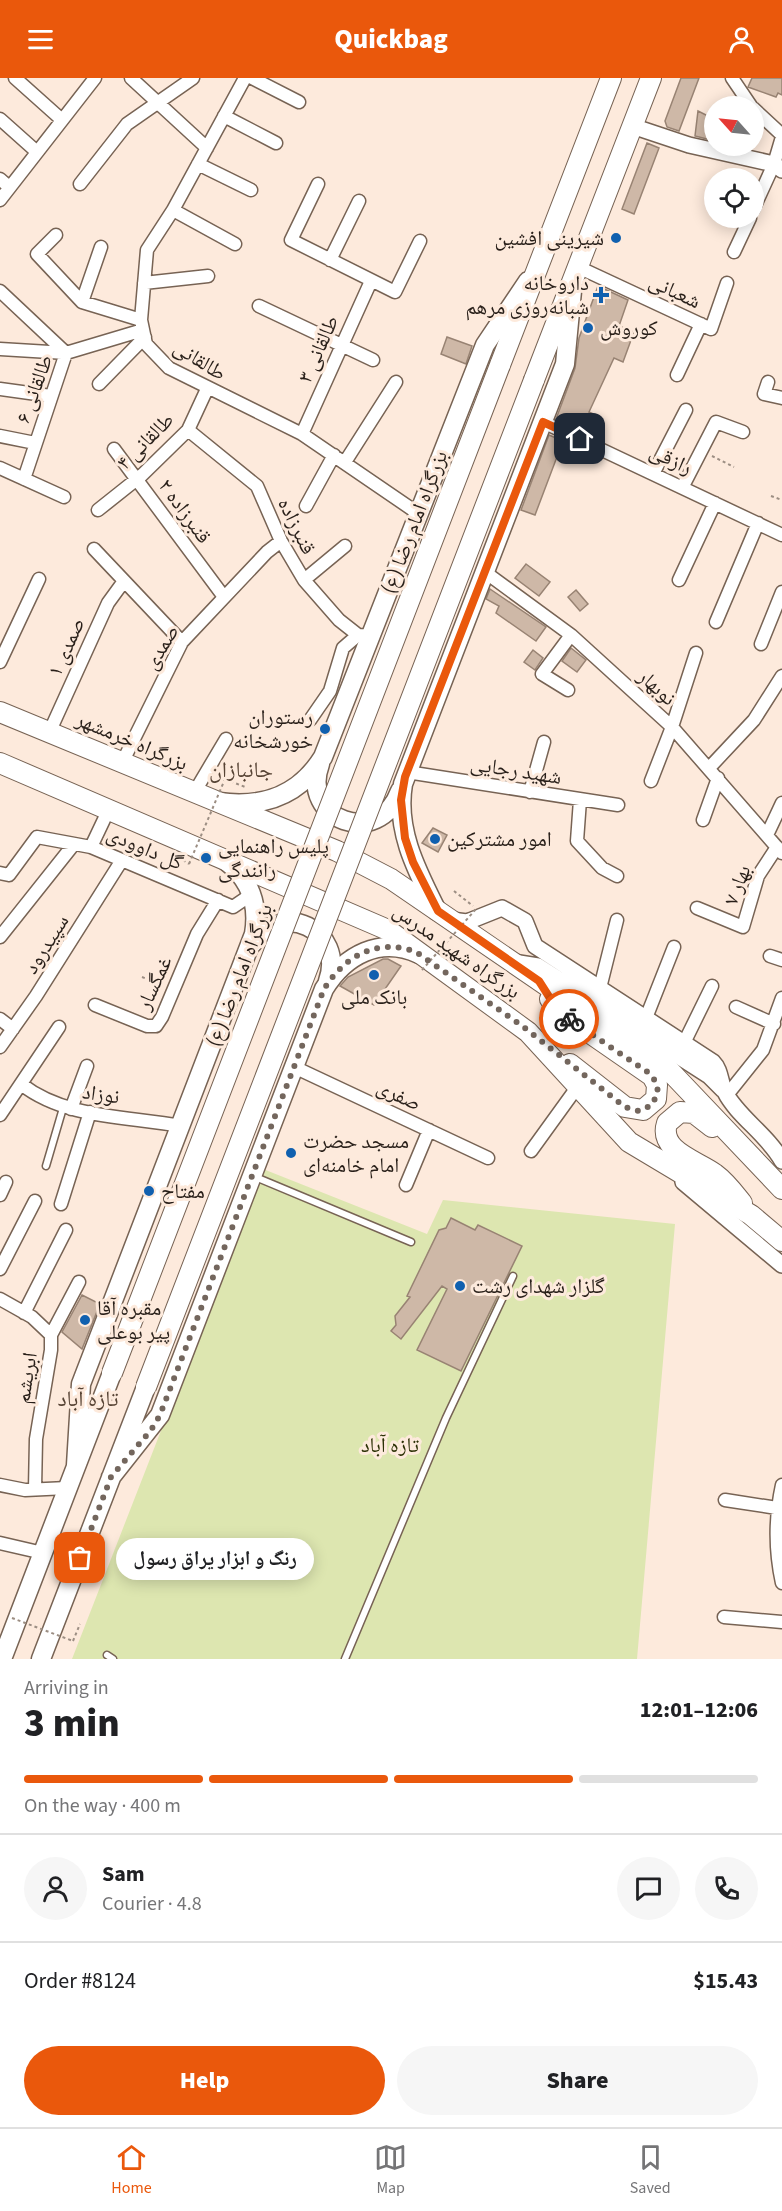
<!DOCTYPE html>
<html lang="en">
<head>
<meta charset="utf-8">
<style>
  :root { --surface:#fff; --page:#f6f6f6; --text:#202124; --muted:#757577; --line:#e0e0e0; --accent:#ea580c }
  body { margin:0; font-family:"Source Sans 3","Noto Naskh Arabic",sans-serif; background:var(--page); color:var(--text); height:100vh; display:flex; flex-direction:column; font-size:22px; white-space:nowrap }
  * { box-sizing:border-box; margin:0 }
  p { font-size:20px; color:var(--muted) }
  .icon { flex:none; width:33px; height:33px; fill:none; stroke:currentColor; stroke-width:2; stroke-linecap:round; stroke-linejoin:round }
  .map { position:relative; height:1581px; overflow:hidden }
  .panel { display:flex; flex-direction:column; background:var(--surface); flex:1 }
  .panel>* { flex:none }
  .needle { width:39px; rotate:297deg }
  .fabs { position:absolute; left:704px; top:18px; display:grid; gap:12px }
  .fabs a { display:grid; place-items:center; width:60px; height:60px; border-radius:50%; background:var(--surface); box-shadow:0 3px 15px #0003; font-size:30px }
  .pin { position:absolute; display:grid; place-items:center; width:51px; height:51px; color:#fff; margin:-26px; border-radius:12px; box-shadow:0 3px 9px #0006 }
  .courier { position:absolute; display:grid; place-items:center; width:60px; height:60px; margin:-30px; border:4px solid #ea580c; border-radius:50%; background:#fff; color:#222; box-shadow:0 2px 8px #0007 }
  .bubble { position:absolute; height:42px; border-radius:21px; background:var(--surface); box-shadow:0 3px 15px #0003; font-size:20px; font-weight:800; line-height:42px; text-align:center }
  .head em { font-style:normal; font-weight:800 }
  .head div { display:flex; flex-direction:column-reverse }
  .head { display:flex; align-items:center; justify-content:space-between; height:102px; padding:0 24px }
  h1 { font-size:39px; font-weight:800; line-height:45px }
  .bar { display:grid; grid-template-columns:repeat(4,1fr); gap:9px 6px; align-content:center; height:72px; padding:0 24px }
  .bar i { height:8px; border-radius:4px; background:var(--line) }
  .bar .selected { background:var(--accent) }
  .bar p { grid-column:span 4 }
  .line { display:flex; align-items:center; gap:15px; padding:0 24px; border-top:2px solid var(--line) }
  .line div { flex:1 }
  .round { display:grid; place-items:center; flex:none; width:63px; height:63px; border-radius:32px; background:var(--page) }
  .cta { display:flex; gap:12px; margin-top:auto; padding:12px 24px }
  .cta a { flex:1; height:69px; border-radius:36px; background:var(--accent); color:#fff; font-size:24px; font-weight:800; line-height:69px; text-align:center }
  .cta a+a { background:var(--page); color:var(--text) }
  header { display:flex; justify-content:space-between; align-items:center; height:78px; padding:0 24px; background:var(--accent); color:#fff; font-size:27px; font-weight:800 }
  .tabs { display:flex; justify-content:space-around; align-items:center; height:84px; border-top:2px solid var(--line); background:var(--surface); font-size:16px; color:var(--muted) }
  .tabs a { display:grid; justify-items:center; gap:3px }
  .tabs .selected { color:var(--accent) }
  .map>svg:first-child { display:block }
</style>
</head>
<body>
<header><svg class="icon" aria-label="menu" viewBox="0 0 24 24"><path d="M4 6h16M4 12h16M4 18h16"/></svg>Quickbag<svg class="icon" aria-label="person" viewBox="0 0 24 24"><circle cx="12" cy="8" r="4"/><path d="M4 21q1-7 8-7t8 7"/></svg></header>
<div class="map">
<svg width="782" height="1581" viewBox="0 0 782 1581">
  <rect width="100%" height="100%" fill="#fdeadc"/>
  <path fill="#dde6b0" d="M 263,1091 L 427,1156 L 443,1122 L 675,1146 L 637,1581 L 72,1581 Z"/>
  <path fill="#ceb8a7" stroke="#988373" stroke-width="1.5" d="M 681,0 L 699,0 L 679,53 L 667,49 L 665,43 Z
    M 752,0 L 782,0 L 782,17 L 778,15 L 776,19 L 748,9 Z
    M 698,33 L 714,41 L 714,54 L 711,62 L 695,58 Z
    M 647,65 L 659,70 L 634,136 L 622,131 Z
    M 598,208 L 628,222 L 619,248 L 634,254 L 623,284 L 614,280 L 589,334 L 598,338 L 589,357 L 556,341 L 575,290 L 579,260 Z
    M 447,259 L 472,268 L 466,286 L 441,276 Z
    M 549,357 L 563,363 L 535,437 L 521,432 Z
    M 526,486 L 550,504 L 539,518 L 515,500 Z
    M 490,511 L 546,549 L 536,563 L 496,535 L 499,528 L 486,521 Z
    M 576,512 L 588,526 L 580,533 L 568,519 Z
    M 571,570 L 586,582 L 577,594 L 562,583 Z
    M 533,572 L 543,580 L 535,592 L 524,584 Z
    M 433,750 L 447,757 L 438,774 L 422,765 Z
    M 383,881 L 388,881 L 401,888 L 374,927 L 340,908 L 348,899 Z
    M 451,1140 L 475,1152 L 478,1147 L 522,1168 L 461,1293 L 417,1272 L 447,1211 L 442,1208 L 401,1261 L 391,1253 L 396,1247 L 395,1238 L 410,1219 L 407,1218 L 439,1152 L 446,1150 Z
    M 82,1217 L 100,1226 L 82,1271 L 62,1254 Z"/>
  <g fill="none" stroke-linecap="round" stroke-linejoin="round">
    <defs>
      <path id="service" d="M 46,1088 L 63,1030
        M 253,1098 L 411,1164
        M 107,1577 L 113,1581
        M 345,1581 L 446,1340 L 513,1198"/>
      <path id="minor" d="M 15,0 L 62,42
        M 131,0 L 207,70
        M 245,0 L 173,132 L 147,172 L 141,242 L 146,266 L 169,290 L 302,356 L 419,436
        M 252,0 L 299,24
        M 732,0 L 751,28
        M 753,30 L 782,57
        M 224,38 L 276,65
        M 0,41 L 37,74
        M 198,86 L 251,112
        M 0,101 L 9,109
        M 80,106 L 127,46 L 193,0
        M 318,106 L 291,162 L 395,214 L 420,163
        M 0,122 L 95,0
        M 173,132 L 235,166
        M 753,132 L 774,86 L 782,59
        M 56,157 L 37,176 L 82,224 L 141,242
        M 734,174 L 750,140
        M 330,182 L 359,123
        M 578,189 L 711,251 L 727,205
        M 144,205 L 208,198
        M 0,213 L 66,275
        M 82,224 L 101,169
        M 259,228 L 373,282
        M 0,271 L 66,275
        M 677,297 L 701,246
        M 768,304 L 764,316 L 782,320
        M 99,306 L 145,259
        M 0,311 L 51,318
        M 543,344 L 782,457
        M 188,352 L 257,408 L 281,463 L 304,502 L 339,542 L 358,557 L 372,558
        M 302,356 L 371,203
        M 0,358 L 35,365
        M 114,371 L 224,519
        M 345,384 L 396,304
        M 0,390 L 64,419
        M 654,394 L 686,332
        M 24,401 L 66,275 L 143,252
        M 683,408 L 716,344 L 743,354
        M 306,428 L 334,377
        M 98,432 L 142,397 L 188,352 L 207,311
        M 94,471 L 182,564
        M 485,494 L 571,557 L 672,649 L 782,775
        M 304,502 L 345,468
        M 679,502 L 715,425
        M 716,544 L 758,445
        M 761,566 L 782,514
        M 0,584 L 39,501
        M 568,612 L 542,596 L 571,557
        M 310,642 L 330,613 L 343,570 L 358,557
        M 49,655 L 108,525 L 124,503
        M 122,685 L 182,564 L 267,474 L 281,463
        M 710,689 L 754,642 L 782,598
        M 407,694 L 618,727
        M 651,703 L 672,649 L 696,575
        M 530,714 L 544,664
        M 194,715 L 226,661
        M 580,722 L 577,763 L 602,790 L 617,798
        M 703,742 L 718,700
        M 767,757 L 782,725
        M 91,769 L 109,731
        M 0,795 L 9,797 L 37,759 L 91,769 L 233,829 L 252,816
        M 697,830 L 743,849 L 758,798 L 777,769
        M 0,859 L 74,766
        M 770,878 L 782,882
        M 600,910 L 617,842
        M 95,927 L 147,948 L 156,948 L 162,939 L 197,856 L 218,822
        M 736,929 L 774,946
        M 646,940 L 674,869
        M 0,941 L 13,951
        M 684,965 L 712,908
        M 0,969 L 36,918 L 122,782
        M 294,989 L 488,1080
        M 21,1006 C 66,1041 127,1038 181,1048
        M 727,1017 L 763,972 L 782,920
        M 71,1031 L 87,988
        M 0,1037 L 59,949
        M 531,1073 L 578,1008
        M 406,1107 L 429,1052
        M 0,1117 L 6,1104
        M 61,1126 L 90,1034
        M 0,1191 L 35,1123
        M 0,1221 L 32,1239 L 51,1257 L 51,1272 L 36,1361 L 35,1411
        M 24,1235 L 66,1152
        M 51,1257 L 79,1204
        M 0,1407 L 25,1412 L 67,1410
        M 782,1407 C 775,1439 775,1473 782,1505
        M 725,1422 L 777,1430
        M 0,1465 L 43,1475
        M 724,1539 L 782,1544"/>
      <path id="tertiary" d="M 632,48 L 689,67 L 774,86 L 782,92
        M 451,842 L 467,844 L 502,830 L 525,843 L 535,868 L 713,984 C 721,992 720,1004 725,1014 C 737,1038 768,1057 782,1083
        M 513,884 L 538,888 L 709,998 L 723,1012
        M 683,1104 L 782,1187"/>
      <path id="primary" d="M 320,686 C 299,742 379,771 400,713
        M 219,724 C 263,730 299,718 323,679 L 485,267 L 528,203
        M 437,833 C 417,793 395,752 403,706 L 565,286 L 572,213
        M 252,866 C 281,821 346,852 328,903
        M 76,1387 L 81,1306 L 254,856 C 259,827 250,801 226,783
        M 111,1399 L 160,1337 L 324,911 C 345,877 380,858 419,876
        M 2,1581 L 112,1295
        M 41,1581 L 146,1309"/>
      <path id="trunk" d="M 500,287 L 611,0
        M 534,302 L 651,0
        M 0,634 L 337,773 L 391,801 L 667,990 L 782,1111
        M 0,685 L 388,852 L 528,954 L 629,1064 L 751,1137 L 782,1163
        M 550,921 L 561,935 L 652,998 L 657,1007 L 656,1021 L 643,1032 L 625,1029 L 570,986
        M 712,1049 L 694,1035 L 680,1034 L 667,1045 C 658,1073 698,1083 715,1096 C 726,1104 734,1115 742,1125"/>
    </defs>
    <use href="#service" stroke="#776354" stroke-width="9"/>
    <use href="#minor" stroke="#776354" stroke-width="15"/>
    <use href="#tertiary" stroke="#776354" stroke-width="18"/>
    <use href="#primary" stroke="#776354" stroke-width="21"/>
    <use href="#trunk" stroke="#776354" stroke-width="22"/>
    <path stroke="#9c8e83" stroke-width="2" stroke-dasharray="3 3" stroke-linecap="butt" d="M 712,378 L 734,389
      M 771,418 L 782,422
      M 225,701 L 245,709
      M 183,782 L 189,786
      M 454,813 L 473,828
      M 142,899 L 162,907
      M 73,1563 L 80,1546"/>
    <use href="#service" stroke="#fff" stroke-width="6"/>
    <use href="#minor" stroke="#fff" stroke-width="12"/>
    <use href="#tertiary" stroke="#fff" stroke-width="15"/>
    <use href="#primary" stroke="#fff" stroke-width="18"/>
    <use href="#trunk" stroke="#fff" stroke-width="20"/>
    <defs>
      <path id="trunk-bridge" d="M 112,1295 L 500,287
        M 146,1309 L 534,302"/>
    </defs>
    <use href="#trunk-bridge" stroke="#776354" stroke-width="22" stroke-linecap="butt"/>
    <path stroke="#9c8e83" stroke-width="2" stroke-dasharray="3 3" stroke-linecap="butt" d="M 189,786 L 225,701
      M 422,892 L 476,831
      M 12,1540 L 73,1563"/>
    <use href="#trunk-bridge" stroke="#fff" stroke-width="20"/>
  </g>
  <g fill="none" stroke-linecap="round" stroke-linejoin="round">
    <path stroke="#73665d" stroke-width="6" stroke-dasharray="0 10.8" d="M 80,1480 L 111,1399 L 151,1352 L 160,1337 L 324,911 C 344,879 377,859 416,874 L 521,947 L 625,1029 L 639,1033 L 652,1027 L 658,1014 L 656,1004 L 649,995 L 569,941"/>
    <path stroke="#ea580c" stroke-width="8" d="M 569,941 L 555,928 L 539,903 L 438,833 L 413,784 L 405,760 L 401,722 L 405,699 L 543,344 L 580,361"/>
  </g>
  <g fill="#1060af" stroke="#fdeadc" stroke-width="2">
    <circle cx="616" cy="160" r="6"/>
    <path d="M598 208h6v6h6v6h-6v6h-6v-6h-6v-6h6z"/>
    <circle cx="588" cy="250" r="6"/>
    <circle cx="325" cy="651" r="6"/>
    <circle cx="435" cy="761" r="6"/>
    <circle cx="206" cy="780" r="6"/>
    <circle cx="374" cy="897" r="6"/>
    <circle cx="291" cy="1075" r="6"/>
    <circle cx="149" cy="1113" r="6"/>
    <circle cx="460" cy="1208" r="6"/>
    <circle cx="85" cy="1242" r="6"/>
  </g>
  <g text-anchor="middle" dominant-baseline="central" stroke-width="6" stroke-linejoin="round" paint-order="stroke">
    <g font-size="21" fill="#281f19" stroke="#fdeadc" text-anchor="start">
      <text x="604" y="160" text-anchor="end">شیرینی افشین</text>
      <text x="589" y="205" text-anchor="end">داروخانه<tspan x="589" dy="24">شبانه‌روزی مرهم</tspan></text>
      <text x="600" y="250">کوروش</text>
      <text x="313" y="639" text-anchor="end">رستوران<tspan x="313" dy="24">خورشخانه</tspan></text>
      <text x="447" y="761">امور مشترکین</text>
      <text x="218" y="768">پلیس راهنمایی<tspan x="218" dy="24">رانندگی</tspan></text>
      <text x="374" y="919" text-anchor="middle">بانک ملی</text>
      <text x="303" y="1063">مسجد حضرت<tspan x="303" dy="24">امام خامنه‌ای</tspan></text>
      <text x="161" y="1113">مفتاح</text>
      <text x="472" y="1208">گلزار شهدای رشت</text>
      <text x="97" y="1230">مقبره آقا<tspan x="97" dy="24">پیر بوعلی</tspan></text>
    </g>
    <g font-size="21" fill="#281f19" stroke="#fdeadc">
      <text transform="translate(675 213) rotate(25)">شعبانی</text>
      <text transform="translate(318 271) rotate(-66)">طالقانی ۳</text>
      <text transform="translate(200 282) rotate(32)">طالقانی</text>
      <text transform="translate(34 311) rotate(-70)">طالقانی ۶</text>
      <text transform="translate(145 363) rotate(-45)">طالقانی ۴</text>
      <text transform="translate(671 381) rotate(25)">رازقی</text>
      <text transform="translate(185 433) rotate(54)">قنبرزاده ۲</text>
      <text transform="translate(414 444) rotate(-69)">بزرگراه امام رضا (ع)</text>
      <text transform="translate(297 448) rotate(64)">قنبرزاده</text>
      <text transform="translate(66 569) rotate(-66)">صمدی ۱</text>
      <text transform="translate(161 569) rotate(-59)">صمدی</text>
      <text transform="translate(657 609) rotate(42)">نوبهار</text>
      <text transform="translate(132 663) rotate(23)">بزرگراه خرمشهر</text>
      <text transform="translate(516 692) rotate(9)">شهید رجایی</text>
      <text transform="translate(145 770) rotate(23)">گل داوودی</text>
      <text transform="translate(737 807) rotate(-69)">بهار ۷</text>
      <text transform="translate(46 866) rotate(-58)">سپیدرود</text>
      <text transform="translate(457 873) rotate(35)">بزرگراه شهید مدرس</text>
      <text transform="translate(239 897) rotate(-69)">بزرگراه امام رضا (ع)</text>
      <text transform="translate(154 905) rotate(-65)">غمگسار</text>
      <text transform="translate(101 1016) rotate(8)">نوزاد</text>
      <text transform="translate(399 1017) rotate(25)">صفری</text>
      <text transform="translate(26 1300) rotate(-81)">ابریشم</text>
    </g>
    <g font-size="21" fill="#2c3105" stroke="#fdeadc">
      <text x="390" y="1367">تازه آباد</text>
    </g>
    <g font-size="22" fill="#564334" stroke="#fdeadc">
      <text x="241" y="692">جانبازان</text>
      <text x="88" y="1321">تازه آباد</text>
    </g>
  </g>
</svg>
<div class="fabs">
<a><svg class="needle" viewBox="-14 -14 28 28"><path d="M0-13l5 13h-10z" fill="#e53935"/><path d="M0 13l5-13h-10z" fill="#757577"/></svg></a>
<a><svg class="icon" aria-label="locate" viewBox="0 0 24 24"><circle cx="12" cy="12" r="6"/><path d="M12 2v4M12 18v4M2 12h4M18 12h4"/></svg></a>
</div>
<div class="pin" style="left:80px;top:1480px;background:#ea580c"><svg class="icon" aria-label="bag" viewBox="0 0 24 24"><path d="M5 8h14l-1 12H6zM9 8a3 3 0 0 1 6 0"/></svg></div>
<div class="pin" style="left:580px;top:361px;background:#1f2937"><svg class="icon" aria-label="home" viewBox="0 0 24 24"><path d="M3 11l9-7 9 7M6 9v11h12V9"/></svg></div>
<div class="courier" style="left:569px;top:941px"><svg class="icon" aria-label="bike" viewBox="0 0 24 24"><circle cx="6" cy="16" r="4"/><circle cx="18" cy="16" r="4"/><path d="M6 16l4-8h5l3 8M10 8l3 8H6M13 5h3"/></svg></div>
<div class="bubble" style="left:116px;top:1460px;width:198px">رنگ و ابزار یراق رسول</div>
</div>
<section class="panel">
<div class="head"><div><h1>3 min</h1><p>Arriving in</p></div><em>12:01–12:06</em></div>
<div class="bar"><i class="selected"></i><i class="selected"></i><i class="selected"></i><i></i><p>On the way · 400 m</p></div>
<div class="line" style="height:108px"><a class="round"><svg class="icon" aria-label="person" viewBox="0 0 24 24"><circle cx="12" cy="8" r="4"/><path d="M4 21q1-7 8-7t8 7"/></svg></a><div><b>Sam</b><p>Courier · 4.8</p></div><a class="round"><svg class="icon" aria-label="chat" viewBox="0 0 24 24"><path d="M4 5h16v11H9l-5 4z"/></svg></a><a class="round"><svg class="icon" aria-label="phone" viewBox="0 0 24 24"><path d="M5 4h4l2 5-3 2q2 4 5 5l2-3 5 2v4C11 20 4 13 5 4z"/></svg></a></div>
<div class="line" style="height:78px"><div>Order #8124</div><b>$15.43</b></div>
<div class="cta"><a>Help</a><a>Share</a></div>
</section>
<nav class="tabs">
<a class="selected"><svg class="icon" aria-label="home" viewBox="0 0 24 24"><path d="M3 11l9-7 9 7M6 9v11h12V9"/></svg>Home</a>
<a><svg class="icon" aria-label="map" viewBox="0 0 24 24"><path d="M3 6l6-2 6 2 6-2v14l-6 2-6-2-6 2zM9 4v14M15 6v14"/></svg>Map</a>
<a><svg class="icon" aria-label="saved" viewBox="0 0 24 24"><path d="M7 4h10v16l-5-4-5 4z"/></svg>Saved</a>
</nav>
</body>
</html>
